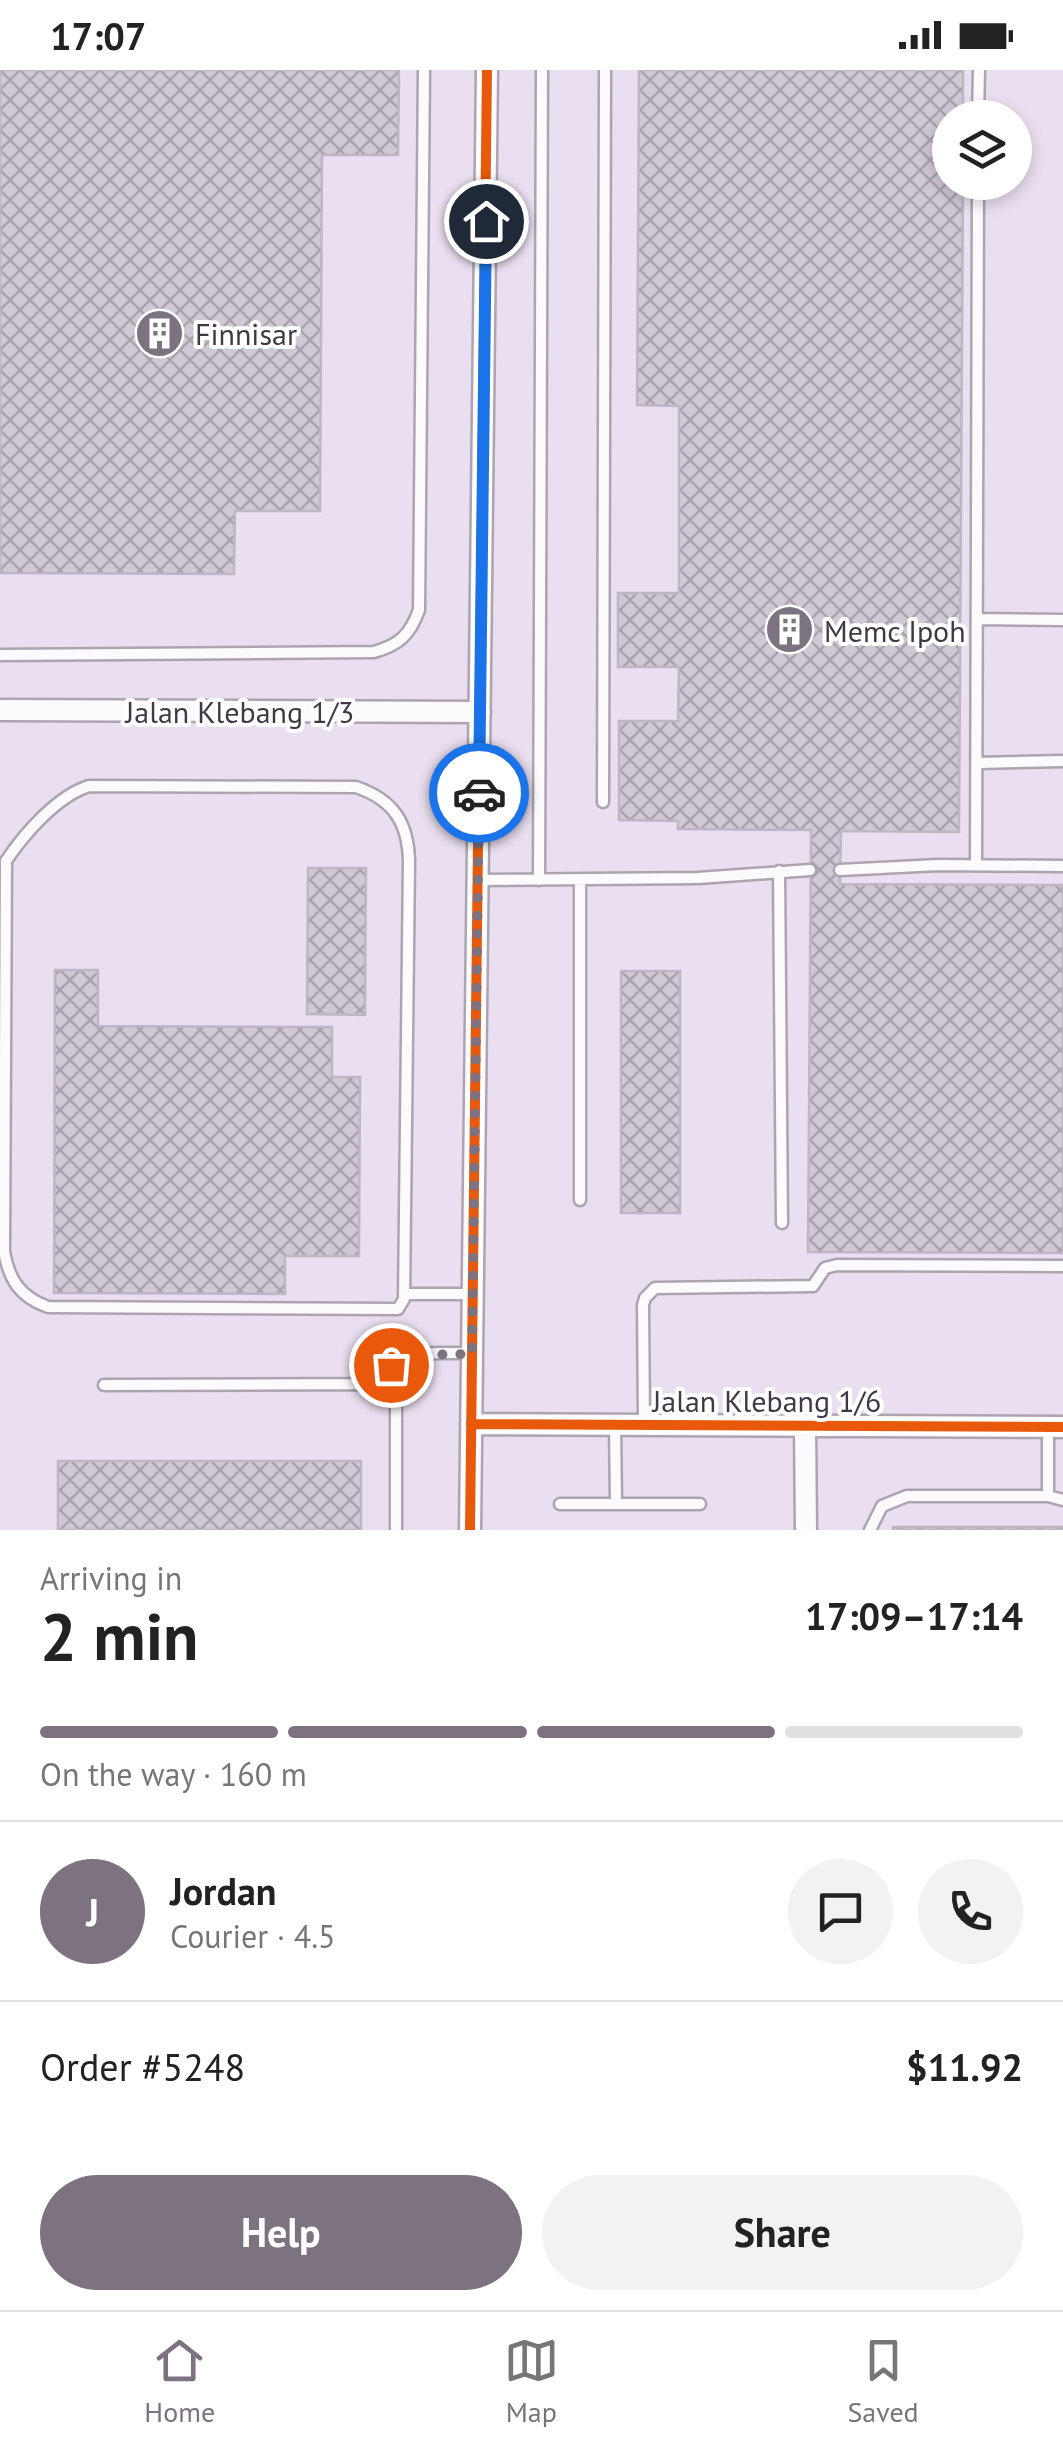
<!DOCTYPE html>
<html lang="en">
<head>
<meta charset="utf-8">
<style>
  :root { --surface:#fff; --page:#f2f2f2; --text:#222; --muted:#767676; --line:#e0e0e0; --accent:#7c7280 }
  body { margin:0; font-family:"PT Sans",sans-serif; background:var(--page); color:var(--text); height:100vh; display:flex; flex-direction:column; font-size:38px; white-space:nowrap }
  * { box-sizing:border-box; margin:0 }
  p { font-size:32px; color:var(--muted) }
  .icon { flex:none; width:55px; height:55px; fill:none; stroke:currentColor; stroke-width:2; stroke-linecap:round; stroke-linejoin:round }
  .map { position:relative; height:1460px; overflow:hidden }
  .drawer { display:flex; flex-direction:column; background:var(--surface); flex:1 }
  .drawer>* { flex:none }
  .fabs { position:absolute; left:932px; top:30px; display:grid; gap:20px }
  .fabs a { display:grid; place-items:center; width:100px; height:100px; border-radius:50%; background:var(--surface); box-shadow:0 5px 15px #0003; font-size:50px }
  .pin { position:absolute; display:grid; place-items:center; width:85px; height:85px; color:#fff; margin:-42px; border:5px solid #fff; border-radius:50%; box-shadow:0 2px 10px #0007 }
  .courier { position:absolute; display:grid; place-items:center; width:100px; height:100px; margin:-50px; border:8px solid #1a73e8; border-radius:50%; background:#fff; color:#222; box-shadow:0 2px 12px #0007 }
  .head em { font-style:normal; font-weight:700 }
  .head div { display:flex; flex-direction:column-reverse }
  .head { display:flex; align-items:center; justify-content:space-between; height:170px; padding:0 40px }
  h1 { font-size:65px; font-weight:700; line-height:75px }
  .bar { display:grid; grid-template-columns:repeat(4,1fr); gap:15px 10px; align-content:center; height:120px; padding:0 40px }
  .bar i { height:12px; border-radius:8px; background:var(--line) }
  .bar .current { background:var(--accent) }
  .bar p { grid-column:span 4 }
  .line { display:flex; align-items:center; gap:25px; padding:0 40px; border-top:2px solid var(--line) }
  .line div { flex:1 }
  .round { display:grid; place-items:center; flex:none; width:105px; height:105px; border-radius:52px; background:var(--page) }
  .primary-button { display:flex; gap:20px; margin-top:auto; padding:20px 40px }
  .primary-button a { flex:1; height:115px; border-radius:60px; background:var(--accent); color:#fff; font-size:40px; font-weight:700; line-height:115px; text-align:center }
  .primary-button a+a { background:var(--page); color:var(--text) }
  .status { display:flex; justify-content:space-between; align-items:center; height:70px; padding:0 50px; background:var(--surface); direction:ltr }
  .status svg { height:28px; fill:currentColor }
  .menu { display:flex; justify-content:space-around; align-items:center; height:140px; border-top:2px solid var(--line); background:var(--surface); font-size:28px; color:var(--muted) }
  .menu a { display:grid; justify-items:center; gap:5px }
  .menu .current { color:var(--accent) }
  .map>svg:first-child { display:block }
</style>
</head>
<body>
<div class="status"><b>17:07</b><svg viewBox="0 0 49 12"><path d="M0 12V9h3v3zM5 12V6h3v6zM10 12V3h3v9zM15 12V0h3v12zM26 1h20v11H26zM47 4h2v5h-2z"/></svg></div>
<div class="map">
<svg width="1063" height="1460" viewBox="0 0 1063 1460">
  <defs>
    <pattern id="building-cross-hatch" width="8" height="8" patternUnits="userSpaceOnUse" patternTransform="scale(2.5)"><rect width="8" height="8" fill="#d0c8d5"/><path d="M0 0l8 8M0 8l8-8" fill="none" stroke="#aaa3ae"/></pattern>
  </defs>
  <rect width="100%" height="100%" fill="#eadff0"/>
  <path fill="url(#building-cross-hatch)" stroke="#bfb6c3" stroke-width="2.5" d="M 0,0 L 399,0 L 398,85 L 322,85 L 320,441 L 235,441 L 234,504 L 0,503 Z
    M 639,0 L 963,0 L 963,48 L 950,48 L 950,112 L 963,112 L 959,762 L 841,761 L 840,814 L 1063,815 L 1063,1183 L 808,1182 L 811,760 L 678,759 L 678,751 L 619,750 L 619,651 L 678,651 L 679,597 L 618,597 L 618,523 L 679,523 L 679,336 L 637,335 Z
    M 308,798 L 366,798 L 365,945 L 307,944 Z
    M 55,900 L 98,900 L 98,956 L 332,957 L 332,1007 L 360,1007 L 359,1186 L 285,1186 L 285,1224 L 54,1223 Z
    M 621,901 L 680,901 L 680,1143 L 621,1143 Z
    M 58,1391 L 361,1391 L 361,1460 L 58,1460 Z
    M 893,1457 L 1063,1457 L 1063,1460 L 893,1460 Z"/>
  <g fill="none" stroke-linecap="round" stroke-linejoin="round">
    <defs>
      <path id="service" d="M 978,48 L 979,0
        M 978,549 L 1063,550
        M 0,585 L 374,582 C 399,575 410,565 419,540 L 424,0
        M 977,693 L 1063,691
        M 89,716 L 356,717 C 394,730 408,753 409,791 L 404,1229 L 398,1239 L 48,1237 C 20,1227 9,1210 4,1181 L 6,791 C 24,764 57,726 89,716 Z
        M 603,732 L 605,0
        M 976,795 L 978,112
        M 840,800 L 938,795 L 1063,796
        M 779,801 L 782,1153
        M 478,810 L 698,808 L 810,800
        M 539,810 L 542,0
        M 580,811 L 580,1130
        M 404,1224 L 473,1224
        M 378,1314 C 404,1276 429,1284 472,1283
        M 104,1315 L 378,1314 C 392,1320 396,1325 396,1340 L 396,1460
        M 615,1355 L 616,1434
        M 644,1355 L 643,1235 L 645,1228 L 655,1218 L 813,1216 L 825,1198 L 837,1195 L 1063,1196
        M 1048,1358 L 1048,1426
        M 560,1434 L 700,1434
        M 870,1460 L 882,1436 L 907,1426 L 1048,1426 L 1063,1430"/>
      <path id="minor" d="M 0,640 L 480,642
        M 471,1354 L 1063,1357
        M 805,1355 L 806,1460
        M 470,1460 L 487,0"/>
    </defs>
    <use href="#service" stroke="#aca4b0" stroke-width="15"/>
    <use href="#minor" stroke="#aca4b0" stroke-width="25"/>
    <use href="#service" stroke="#fcfafd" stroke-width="10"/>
    <use href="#minor" stroke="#fcfafd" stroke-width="20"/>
    <defs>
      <path id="cycleway" d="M 471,1354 L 1063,1357
        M 470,1460 L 487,0"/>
    </defs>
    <use href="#cycleway" stroke="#fff" stroke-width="16"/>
    <use href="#cycleway" stroke="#e8590c" stroke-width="10"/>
  </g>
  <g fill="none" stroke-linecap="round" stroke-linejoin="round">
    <path stroke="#7c7280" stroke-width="10" stroke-dasharray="0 18" d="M 391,1295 L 409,1285 L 472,1284 L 479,723"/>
    <path stroke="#1a73e8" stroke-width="12" d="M 479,723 L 486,151"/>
  </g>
  <defs>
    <symbol id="building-disc" viewBox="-11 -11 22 22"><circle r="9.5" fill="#7c7280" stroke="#fff"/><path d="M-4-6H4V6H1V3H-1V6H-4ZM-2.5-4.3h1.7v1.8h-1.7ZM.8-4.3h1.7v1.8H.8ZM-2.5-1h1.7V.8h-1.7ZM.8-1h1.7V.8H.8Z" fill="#fff"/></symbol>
  </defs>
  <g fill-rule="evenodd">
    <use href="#building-disc" x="132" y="236" width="55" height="55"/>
    <use href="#building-disc" x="762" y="532" width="55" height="55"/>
  </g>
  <g text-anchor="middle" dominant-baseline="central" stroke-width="8" stroke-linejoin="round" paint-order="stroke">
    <g font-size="30" fill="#403844" stroke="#fff" text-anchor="start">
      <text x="195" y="263">Finnisar</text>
      <text x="824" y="560">Memc Ipoh</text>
    </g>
    <g font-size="30" fill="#403844" stroke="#fff">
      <text x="240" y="641">Jalan Klebang 1/3</text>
      <text x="767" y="1330">Jalan Klebang 1/6</text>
    </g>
  </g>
</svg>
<div class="fabs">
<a><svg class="icon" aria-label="layers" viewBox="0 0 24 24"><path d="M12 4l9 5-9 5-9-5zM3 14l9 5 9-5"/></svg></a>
</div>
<div class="pin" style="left:391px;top:1295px;background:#ea580c"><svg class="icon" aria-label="bag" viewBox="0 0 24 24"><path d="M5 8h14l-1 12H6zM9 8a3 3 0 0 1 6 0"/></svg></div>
<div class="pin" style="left:486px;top:151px;background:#1f2937"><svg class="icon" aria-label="home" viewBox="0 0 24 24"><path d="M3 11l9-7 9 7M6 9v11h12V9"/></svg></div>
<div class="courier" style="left:479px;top:723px"><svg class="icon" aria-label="car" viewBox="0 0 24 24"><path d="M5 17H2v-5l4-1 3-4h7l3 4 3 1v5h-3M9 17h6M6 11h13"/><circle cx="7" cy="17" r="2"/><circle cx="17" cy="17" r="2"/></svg></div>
</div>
<section class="drawer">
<div class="head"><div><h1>2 min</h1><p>Arriving in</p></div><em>17:09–17:14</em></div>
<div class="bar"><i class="current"></i><i class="current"></i><i class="current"></i><i></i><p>On the way · 160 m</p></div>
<div class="line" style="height:180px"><b class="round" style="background:var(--accent);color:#fff">J</b><div><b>Jordan</b><p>Courier · 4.5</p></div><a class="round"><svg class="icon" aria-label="chat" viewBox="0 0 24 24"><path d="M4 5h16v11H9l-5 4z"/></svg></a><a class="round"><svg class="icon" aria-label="phone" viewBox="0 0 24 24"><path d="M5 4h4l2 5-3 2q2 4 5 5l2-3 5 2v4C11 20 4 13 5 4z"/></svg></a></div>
<div class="line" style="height:130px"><div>Order #5248</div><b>$11.92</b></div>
<div class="primary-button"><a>Help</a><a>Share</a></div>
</section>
<nav class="menu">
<a class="current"><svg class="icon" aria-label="home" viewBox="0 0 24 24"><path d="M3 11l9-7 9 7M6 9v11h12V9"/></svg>Home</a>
<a><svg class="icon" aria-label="map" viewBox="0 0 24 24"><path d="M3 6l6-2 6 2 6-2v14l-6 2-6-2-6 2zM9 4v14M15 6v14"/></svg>Map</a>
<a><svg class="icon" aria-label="saved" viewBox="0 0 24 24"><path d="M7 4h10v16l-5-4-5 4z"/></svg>Saved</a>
</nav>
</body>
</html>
